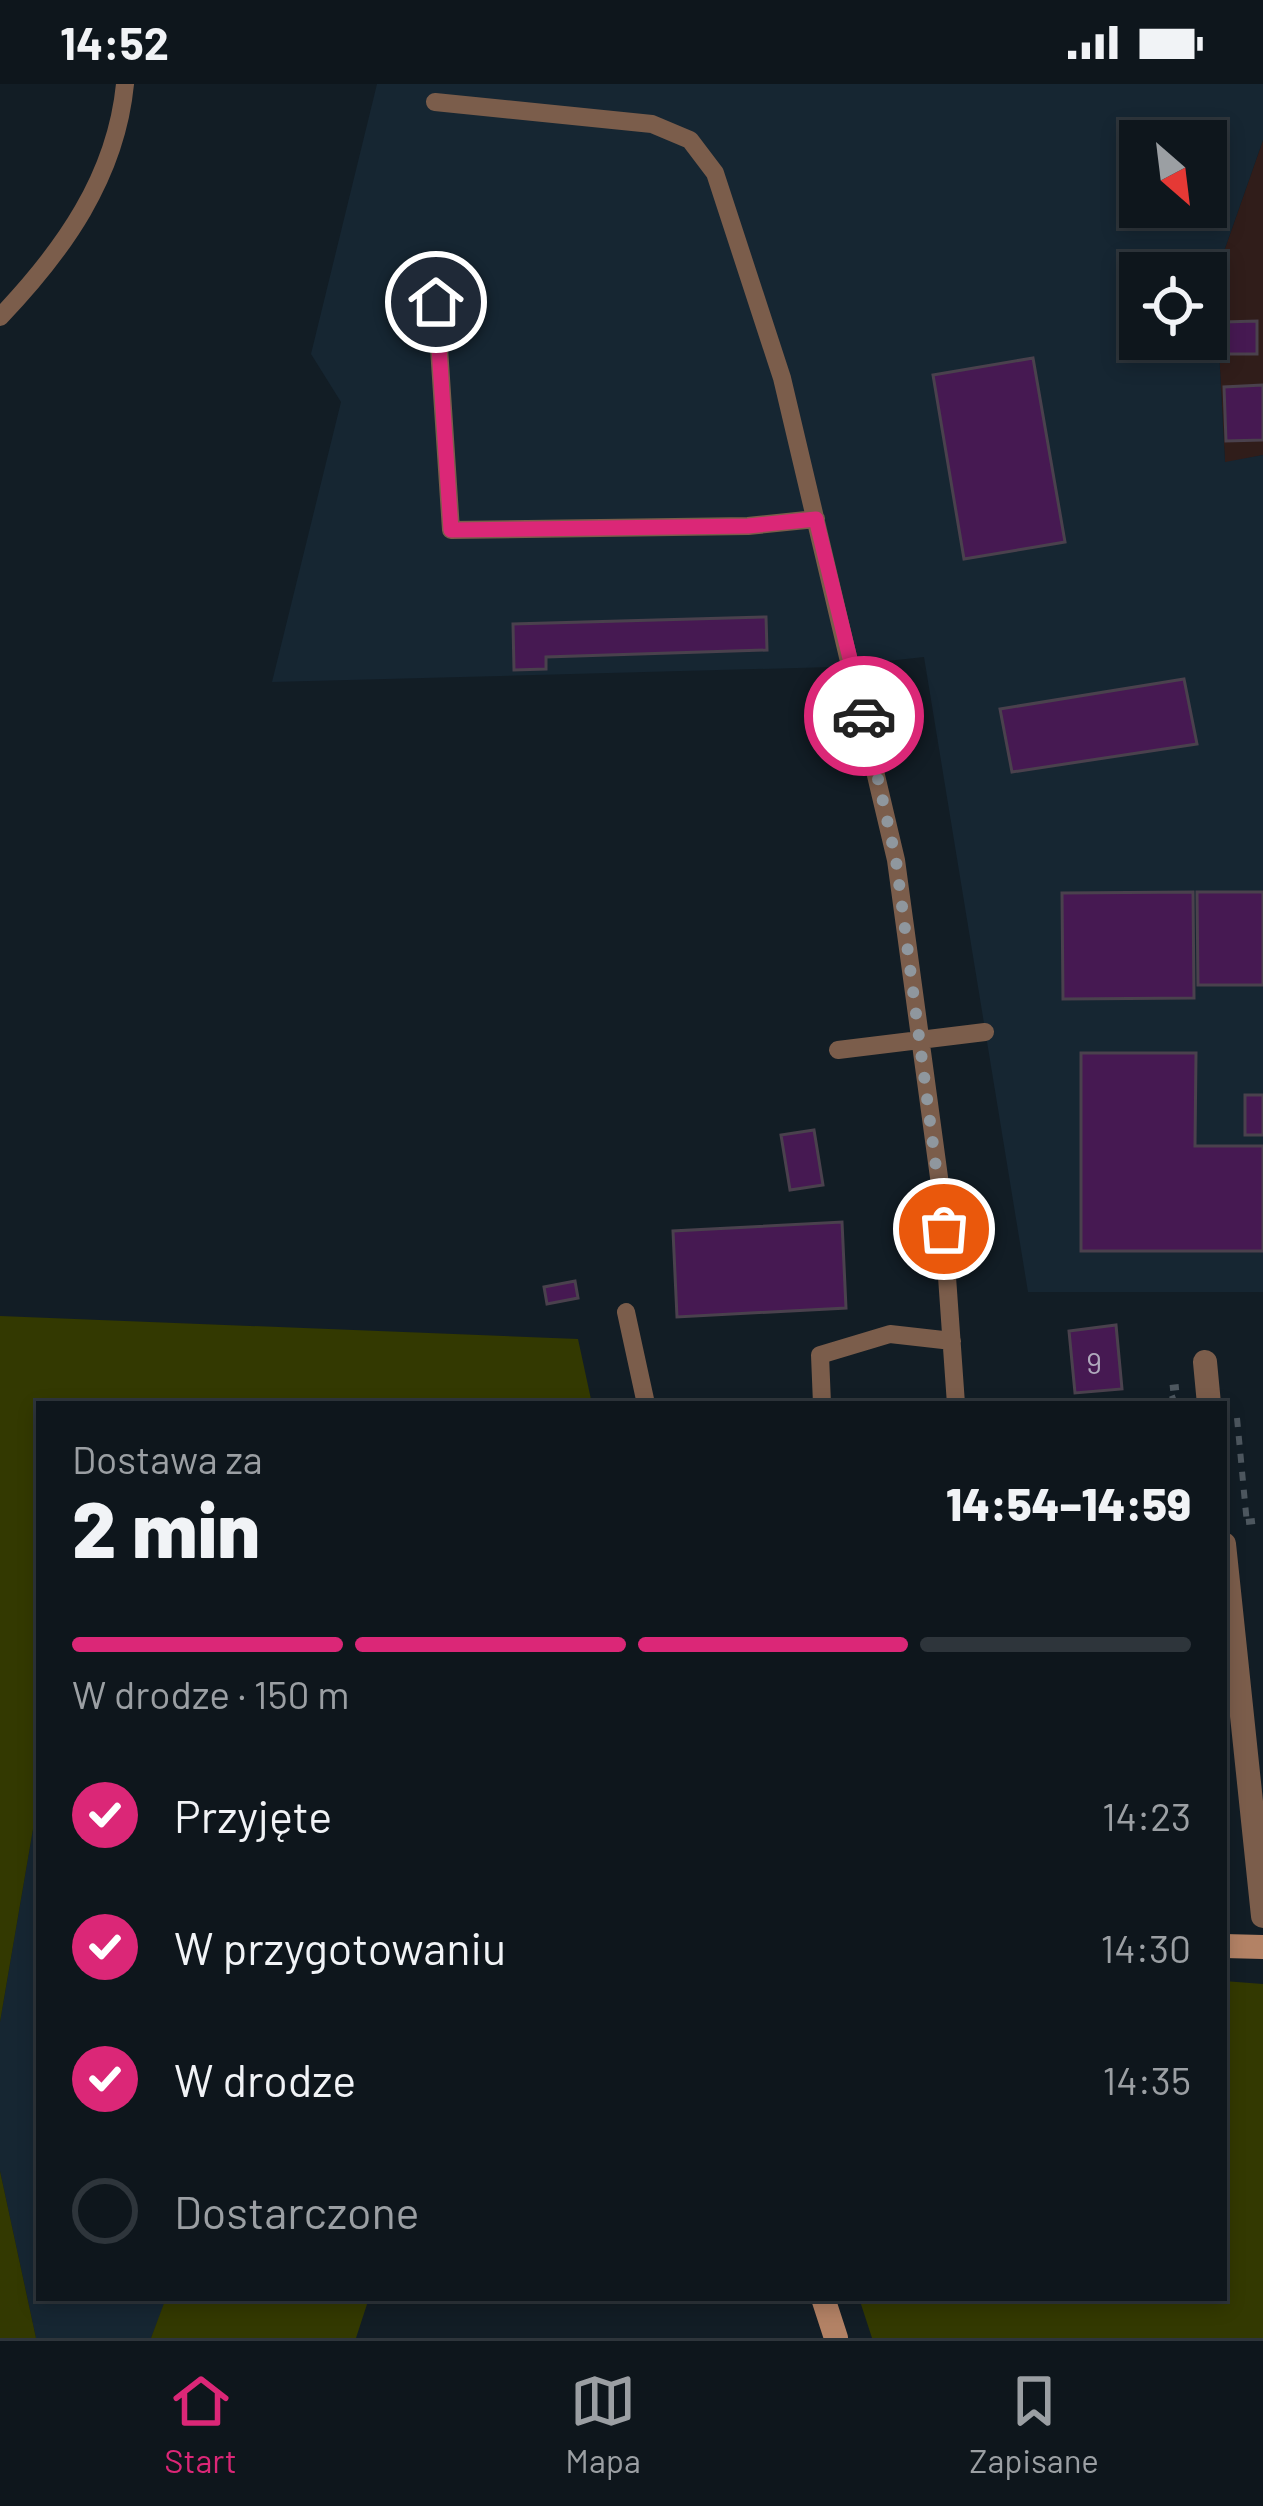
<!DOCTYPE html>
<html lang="pl">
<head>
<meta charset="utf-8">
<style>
  :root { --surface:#0e161c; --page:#171f25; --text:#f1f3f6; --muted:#9b9fa3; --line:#2e353b; --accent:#db2777 }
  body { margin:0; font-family:Barlow,sans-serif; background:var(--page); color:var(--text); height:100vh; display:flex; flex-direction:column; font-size:45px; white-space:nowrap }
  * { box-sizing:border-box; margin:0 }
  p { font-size:39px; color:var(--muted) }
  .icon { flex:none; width:66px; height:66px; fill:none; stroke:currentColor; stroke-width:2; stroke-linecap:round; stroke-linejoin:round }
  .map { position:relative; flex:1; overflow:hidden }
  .sheet { position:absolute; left:36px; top:1317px; width:1191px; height:900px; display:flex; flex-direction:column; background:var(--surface); border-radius:0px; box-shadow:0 6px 18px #0003,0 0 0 3px var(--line) }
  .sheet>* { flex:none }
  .needle { width:78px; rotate:152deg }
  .fabs { position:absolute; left:1119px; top:36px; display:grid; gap:24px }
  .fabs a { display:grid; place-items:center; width:108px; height:108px; border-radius:0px; background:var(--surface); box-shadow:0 6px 18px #0003,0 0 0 3px var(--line); font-size:60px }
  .pin { position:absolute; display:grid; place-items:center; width:102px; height:102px; color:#fff; margin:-51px; border:6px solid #fff; border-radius:50%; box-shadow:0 3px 12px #0007 }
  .courier { position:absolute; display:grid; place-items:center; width:120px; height:120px; margin:-60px; border:9px solid #db2777; border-radius:50%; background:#fff; color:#222; box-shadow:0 3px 15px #0007 }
  .overview em { font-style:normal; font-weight:800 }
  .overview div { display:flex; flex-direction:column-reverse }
  .overview { display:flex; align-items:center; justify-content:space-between; height:204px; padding:0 36px }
  h1 { font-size:78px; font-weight:800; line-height:90px }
  .bar { display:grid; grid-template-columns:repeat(4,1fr); gap:18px 12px; align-content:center; height:144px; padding:0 36px }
  .bar i { height:15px; border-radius:9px; background:var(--line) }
  .bar .current { background:var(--accent) }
  .bar p { grid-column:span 4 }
  ol { padding:0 36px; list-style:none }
  li { display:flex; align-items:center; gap:36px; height:132px }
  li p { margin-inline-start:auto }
  li .icon { padding:12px; border-radius:50%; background:var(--accent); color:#fff; stroke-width:4 }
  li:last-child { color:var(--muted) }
  li i { width:66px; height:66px; border:6px solid var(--line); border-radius:50% }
  .status { display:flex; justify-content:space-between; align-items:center; height:84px; padding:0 60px; background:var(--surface); direction:ltr }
  .status svg { height:33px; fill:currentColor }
  .menu { display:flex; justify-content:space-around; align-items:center; height:168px; border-top:3px solid var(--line); background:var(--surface); font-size:33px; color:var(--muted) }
  .menu a { display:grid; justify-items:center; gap:6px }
  .menu .current { color:var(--accent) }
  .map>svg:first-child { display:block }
</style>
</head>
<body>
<div class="status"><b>14:52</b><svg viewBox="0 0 49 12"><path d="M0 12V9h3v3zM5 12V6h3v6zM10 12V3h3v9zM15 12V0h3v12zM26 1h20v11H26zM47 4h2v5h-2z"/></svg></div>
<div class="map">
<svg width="1263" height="2254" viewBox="0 0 1263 2254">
  <rect width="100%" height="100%" fill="#121d25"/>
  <path fill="#301d1a" d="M 1263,56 L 1263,371 L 1225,379 L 1215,193 Z"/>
  <path fill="#162632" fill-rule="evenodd" d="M 377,0 L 1263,0 L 1263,56 L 1215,193 L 1225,378 L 1263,371 L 1263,1208 L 1028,1208 L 924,573 L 833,583 L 272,598 L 341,318 L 311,270 ZM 1140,57 L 1206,57 L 1206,123 L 1140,123 ZM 1140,189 L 1206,189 L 1206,255 L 1140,255 Z
    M 39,1710 L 39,2214 L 167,2214 L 151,2254 L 36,2254 L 0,2087 L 0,1938 Z"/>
  <path fill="#333901" d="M 0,1232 L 578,1255 L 592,1320 L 39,1320 L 39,1710 L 0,1938 Z
    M 1224,1897 L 1263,1900 L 1263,2254 L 872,2254 L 859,2214 L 1224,2214 Z
    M 0,2087 L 36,2254 L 0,2254 Z
    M 166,2214 L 369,2214 L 356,2254 L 151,2254 Z"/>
  <path fill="#461952" stroke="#4a414d" stroke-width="3" d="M 1257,237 L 1257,270 L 1224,270 L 1224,238 Z
    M 1033,274 L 1065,458 L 964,475 L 933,291 Z
    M 1263,301 L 1263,356 L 1226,357 L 1224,303 Z
    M 766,533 L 767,566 L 546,573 L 546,585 L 514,586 L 513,540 Z
    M 1184,595 L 1197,660 L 1012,688 L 1000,625 Z
    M 1193,808 L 1194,914 L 1063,915 L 1062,809 Z
    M 1197,808 L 1263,808 L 1263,901 L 1198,901 Z
    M 1081,969 L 1196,969 L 1195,1062 L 1263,1062 L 1263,1167 L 1081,1167 Z
    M 1245,1011 L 1263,1011 L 1263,1051 L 1245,1051 Z
    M 814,1046 L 823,1101 L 790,1106 L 781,1051 Z
    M 842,1138 L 846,1224 L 677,1233 L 673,1147 Z
    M 575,1197 L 578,1214 L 547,1220 L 544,1203 Z
    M 1116,1241 L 1122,1305 L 1075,1309 L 1069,1247 Z"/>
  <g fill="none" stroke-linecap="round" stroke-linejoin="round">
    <path stroke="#4d575f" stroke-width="6" stroke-dasharray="9 9" stroke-linecap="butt" d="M 1175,1320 L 1169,1304 L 1179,1303
      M 1237,1334 L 1247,1440
      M 1246,1438 L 1263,1436"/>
    <path stroke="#7b5d4b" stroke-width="18" d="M 435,18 L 652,40 L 690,56 L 715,89 L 782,294 L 896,776 L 941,1108 L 956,1320
      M 436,218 L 451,446 L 748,442 L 816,435
      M 0,233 C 63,167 116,93 125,0
      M 838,966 L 985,948
      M 626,1228 L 646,1320
      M 822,1320 L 820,1271 L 890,1250 L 952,1257"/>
    <path stroke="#7b5d4b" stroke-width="24" d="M 1205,1278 L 1209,1320
      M 1224,1460 L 1263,1832"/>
    <path stroke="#b38265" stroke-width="24" d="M 1224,1862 L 1263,1863
      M 823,2214 L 836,2254"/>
  </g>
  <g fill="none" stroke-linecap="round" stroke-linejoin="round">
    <path stroke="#8f979e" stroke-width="12" stroke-dasharray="0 21.6" d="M 864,632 L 896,776 L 944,1145"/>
    <path stroke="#db2777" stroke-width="15" d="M 436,218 L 451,446 L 748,442 L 816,435 L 864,632"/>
  </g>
  <g text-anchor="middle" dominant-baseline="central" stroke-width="9" stroke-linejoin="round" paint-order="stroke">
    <g font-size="30" fill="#afa9bc">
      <text x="1094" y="1278">9</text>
    </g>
  </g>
</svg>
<div class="fabs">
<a><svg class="needle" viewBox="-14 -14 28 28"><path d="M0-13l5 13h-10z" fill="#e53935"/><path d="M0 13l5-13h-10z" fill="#9b9fa3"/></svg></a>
<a><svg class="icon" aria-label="locate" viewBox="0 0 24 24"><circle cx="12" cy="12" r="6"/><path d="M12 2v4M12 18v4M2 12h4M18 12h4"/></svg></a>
</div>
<div class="pin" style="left:944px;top:1145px;background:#ea580c"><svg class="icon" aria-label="bag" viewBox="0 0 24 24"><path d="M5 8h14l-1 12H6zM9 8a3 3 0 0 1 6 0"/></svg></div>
<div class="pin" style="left:436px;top:218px;background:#1f2937"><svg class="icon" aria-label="home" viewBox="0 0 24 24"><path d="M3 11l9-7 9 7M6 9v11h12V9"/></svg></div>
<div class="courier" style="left:864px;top:632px"><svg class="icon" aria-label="car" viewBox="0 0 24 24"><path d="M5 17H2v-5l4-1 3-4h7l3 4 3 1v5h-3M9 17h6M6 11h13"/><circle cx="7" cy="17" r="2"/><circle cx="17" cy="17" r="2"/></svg></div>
<section class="sheet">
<div class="overview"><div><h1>2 min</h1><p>Dostawa za</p></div><em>14:54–14:59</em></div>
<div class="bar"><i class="current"></i><i class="current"></i><i class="current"></i><i></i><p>W drodze · 150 m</p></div>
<ol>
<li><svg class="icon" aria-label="check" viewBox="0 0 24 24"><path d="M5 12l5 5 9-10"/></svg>Przyjęte<p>14:23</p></li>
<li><svg class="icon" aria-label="check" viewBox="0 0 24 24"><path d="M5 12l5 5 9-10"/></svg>W przygotowaniu<p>14:30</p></li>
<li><svg class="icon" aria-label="check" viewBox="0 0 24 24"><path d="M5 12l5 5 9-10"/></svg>W drodze<p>14:35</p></li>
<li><i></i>Dostarczone</li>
</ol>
</section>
</div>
<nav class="menu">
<a class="current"><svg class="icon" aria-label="home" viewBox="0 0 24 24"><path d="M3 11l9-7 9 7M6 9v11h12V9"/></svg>Start</a>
<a><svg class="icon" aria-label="map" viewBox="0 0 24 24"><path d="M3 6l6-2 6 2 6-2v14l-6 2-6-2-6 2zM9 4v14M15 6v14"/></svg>Mapa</a>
<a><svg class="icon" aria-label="saved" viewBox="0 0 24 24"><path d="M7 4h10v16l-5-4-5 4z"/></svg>Zapisane</a>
</nav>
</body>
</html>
